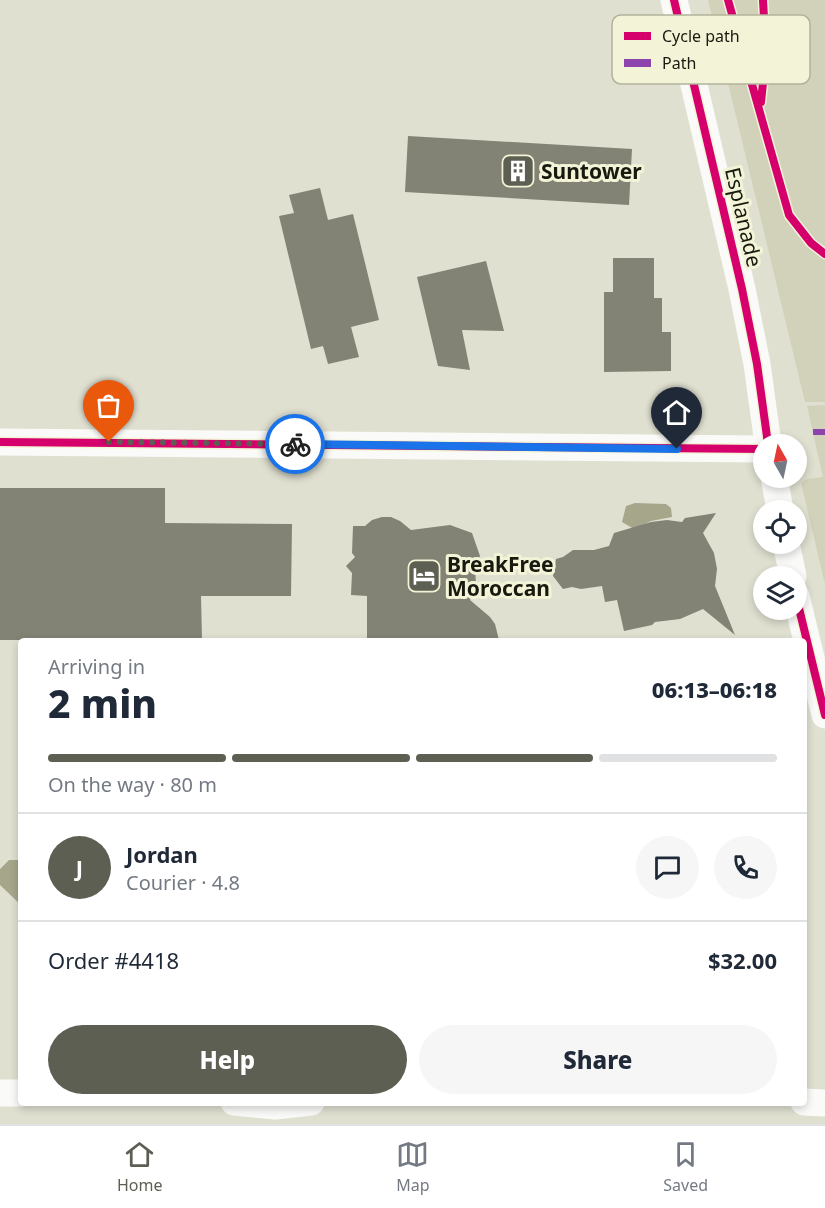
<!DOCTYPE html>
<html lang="en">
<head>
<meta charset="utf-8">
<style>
  :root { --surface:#fff; --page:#f6f6f7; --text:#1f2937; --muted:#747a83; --line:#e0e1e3; --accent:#5e5f53 }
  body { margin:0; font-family:"Noto Sans",sans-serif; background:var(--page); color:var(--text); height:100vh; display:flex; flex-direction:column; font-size:22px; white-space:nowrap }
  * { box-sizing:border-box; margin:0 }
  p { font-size:20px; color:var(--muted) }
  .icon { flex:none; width:33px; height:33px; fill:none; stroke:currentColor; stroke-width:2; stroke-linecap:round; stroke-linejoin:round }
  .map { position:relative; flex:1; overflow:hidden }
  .details { position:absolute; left:18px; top:638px; width:789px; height:468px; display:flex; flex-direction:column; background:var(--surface); border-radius:6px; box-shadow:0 3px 9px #0003 }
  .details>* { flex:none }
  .needle { width:39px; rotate:351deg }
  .controls { position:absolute; left:753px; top:434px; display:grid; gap:12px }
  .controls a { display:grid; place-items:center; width:54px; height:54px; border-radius:50%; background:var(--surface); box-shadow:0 3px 9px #0003; font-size:30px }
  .pin { position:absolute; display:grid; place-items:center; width:51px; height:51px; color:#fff; margin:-62px -26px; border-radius:50% 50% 50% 0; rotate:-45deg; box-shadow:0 0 6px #0007 }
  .pin .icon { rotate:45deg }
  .courier { position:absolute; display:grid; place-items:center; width:60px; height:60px; margin:-30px; border:4px solid #1a73e8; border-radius:50%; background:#fff; color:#222; box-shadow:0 2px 8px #0007 }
  .head em { font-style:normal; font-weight:800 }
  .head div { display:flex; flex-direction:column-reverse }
  .head { display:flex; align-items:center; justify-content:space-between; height:102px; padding:0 30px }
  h1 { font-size:39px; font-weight:800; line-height:45px }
  .bar { display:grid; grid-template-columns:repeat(4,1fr); gap:9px 6px; align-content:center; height:72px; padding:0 30px }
  .bar i { height:8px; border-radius:4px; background:var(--line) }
  .bar .selected { background:var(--accent) }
  .bar p { grid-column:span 4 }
  .line { display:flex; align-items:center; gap:15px; padding:0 30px; border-top:2px solid var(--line) }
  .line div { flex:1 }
  .round { display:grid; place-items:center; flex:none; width:63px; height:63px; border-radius:32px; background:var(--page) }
  .button { display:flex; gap:12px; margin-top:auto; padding:12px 30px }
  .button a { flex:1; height:69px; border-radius:36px; background:var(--accent); color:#fff; font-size:24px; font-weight:800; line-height:69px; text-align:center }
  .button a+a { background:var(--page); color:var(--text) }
  .dock { display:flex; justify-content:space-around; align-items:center; height:84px; border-top:2px solid var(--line); background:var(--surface); font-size:16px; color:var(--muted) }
  .dock a { display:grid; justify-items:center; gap:3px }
  .dock .selected { color:var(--accent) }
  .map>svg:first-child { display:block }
</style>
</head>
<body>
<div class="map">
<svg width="825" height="1124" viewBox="0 0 825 1124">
  <rect width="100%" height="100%" fill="#dfe0d0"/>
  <path fill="#d1d2b9" d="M 708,0 L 825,0 L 825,402 L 805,402 Z
    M 825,405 L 825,584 L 801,483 L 807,479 L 823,477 L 807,406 Z"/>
  <path fill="#a6a78a" d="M 635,503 L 666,504 L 671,508 L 672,517 L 651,521 L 634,529 L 622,522 L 626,506 Z
    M 9,860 L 21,860 L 21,905 L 0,885 L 0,869 Z"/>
  <path fill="#828275" d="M 408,136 L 632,149 L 629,205 L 405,192 Z
    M 320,188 L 328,220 L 353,214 L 379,320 L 351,327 L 359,357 L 328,364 L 323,346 L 311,349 L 279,216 L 294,213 L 289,195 Z
    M 613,258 L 654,258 L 654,298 L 662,298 L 662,332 L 671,332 L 671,371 L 604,372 L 604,292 L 613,292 Z
    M 486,261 L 504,331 L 462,330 L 470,370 L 438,366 L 417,277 Z
    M 0,488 L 165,488 L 165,523 L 292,524 L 291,596 L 201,596 L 202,640 L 0,640 Z
    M 716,513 L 703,533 L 714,553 L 717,569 L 715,586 L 735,635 L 703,609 L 680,619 L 655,622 L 652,625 L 624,631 L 617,600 L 605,602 L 602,586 L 581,589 L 572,587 L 563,589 L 553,576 L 556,559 L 563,557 L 573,550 L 594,550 L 609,546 L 614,533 L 651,522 L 667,520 L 682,522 L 685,518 Z
    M 382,517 L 391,517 L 400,521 L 411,530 L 450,525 L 472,533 L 480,556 L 475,568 L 476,584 L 470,600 L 490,617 L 495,624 L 499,640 L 367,640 L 367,596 L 351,595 L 352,573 L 346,566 L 355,557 L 352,553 L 353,526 L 365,526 L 372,520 Z"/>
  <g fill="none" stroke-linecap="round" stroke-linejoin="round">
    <path stroke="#fafaf8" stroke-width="27" d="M 674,0 L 742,289 L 757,364 L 768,444
      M 0,442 L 764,449
      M 774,477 L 780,510
      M 786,543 L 793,576
      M 796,596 L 825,715
      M 0,1093 L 21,1093
      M 234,1102 L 275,1106 L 311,1102
      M 804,1102 L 825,1103"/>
    <path stroke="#8e44ad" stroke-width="6" stroke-dasharray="12 6" stroke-linecap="butt" d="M 813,432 L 825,432"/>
    <defs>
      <path id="cycleway" d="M 674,0 L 742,289 L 757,364 L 768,444
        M 728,0 L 789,215 L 811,243 L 825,254
        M 761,102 L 766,54 L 763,0
        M 0,442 L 764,449
        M 796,596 L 825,715"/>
    </defs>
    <use href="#cycleway" stroke="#f3f4d7" stroke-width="11"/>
    <use href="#cycleway" stroke="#d6006c" stroke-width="8"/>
  </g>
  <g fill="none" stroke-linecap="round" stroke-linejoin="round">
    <path stroke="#5e5f53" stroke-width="6" stroke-dasharray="0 10.8" d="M 109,442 L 295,444"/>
    <path stroke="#1a73e8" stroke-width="8" d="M 295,444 L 677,449"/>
  </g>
  <defs>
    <symbol id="building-square" viewBox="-11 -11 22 22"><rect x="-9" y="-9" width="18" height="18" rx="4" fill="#5e5f53" stroke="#f3f4d7"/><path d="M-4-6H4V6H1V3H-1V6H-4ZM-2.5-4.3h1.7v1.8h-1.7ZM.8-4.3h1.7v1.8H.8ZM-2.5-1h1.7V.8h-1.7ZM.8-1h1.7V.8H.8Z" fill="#fff"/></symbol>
    <symbol id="hotel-square" viewBox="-11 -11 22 22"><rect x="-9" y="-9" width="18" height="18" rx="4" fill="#5e5f53" stroke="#f3f4d7"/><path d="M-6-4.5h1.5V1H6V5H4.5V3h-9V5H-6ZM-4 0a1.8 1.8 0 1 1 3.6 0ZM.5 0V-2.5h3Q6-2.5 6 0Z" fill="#fff"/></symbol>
  </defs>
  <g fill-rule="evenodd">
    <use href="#building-square" x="499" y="152" width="38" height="38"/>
    <use href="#hotel-square" x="405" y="557" width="38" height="38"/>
  </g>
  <g text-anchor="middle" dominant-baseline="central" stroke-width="6" stroke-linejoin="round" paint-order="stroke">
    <g font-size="21" font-weight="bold" fill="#19190f" stroke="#f3f4d7" text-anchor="start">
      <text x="541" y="171">Suntower</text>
      <text x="447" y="564">BreakFree<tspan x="447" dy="24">Moroccan</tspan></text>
    </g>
    <g font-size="21" fill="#19190f" stroke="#f3f4d7">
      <text transform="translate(744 217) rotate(77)">Esplanade</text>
    </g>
  </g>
  <rect x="612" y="15" width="198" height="69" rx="9" fill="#f3f4d7" stroke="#b2b29b" stroke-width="1.5"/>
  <rect x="624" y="32" width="27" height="8" fill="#d6006c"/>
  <rect x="624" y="59" width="27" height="8" fill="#8e44ad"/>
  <g font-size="16" fill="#19190f">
    <text x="662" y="42">Cycle path</text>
    <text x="662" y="69">Path</text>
  </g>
</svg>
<div class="controls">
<a><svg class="needle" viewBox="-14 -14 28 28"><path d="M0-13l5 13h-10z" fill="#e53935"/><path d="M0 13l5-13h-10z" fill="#747a83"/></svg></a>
<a><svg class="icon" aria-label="locate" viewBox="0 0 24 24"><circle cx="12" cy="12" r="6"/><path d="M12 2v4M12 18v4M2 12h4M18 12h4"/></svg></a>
<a><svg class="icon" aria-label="layers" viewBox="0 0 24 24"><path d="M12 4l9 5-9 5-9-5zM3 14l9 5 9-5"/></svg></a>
</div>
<div class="pin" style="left:109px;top:442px;background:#ea580c"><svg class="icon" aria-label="bag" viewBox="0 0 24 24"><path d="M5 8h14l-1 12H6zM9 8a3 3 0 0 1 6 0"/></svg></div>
<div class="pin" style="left:677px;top:449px;background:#1f2937"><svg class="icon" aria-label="home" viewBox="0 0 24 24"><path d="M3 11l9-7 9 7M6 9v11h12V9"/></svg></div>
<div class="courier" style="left:295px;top:444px"><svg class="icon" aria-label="bike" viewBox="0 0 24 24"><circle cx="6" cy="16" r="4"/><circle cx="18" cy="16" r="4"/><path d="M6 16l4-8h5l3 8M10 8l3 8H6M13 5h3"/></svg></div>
<section class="details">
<div class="head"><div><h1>2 min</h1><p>Arriving in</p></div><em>06:13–06:18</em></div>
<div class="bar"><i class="selected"></i><i class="selected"></i><i class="selected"></i><i></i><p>On the way · 80 m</p></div>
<div class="line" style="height:108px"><b class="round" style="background:var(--accent);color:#fff">J</b><div><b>Jordan</b><p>Courier · 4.8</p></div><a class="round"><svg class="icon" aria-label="chat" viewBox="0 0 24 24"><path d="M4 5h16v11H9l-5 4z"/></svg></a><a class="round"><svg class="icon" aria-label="phone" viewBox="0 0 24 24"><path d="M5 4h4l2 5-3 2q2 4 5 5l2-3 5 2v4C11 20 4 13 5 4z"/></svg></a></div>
<div class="line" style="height:78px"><div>Order #4418</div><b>$32.00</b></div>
<div class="button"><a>Help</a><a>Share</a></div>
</section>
</div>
<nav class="dock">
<a class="selected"><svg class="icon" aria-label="home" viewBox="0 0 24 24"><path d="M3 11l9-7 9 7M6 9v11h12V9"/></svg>Home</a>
<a><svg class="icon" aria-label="map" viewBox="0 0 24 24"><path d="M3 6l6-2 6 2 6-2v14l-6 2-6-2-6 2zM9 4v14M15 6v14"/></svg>Map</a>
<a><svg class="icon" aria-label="saved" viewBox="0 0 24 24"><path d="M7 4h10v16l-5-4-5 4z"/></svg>Saved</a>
</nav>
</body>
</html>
